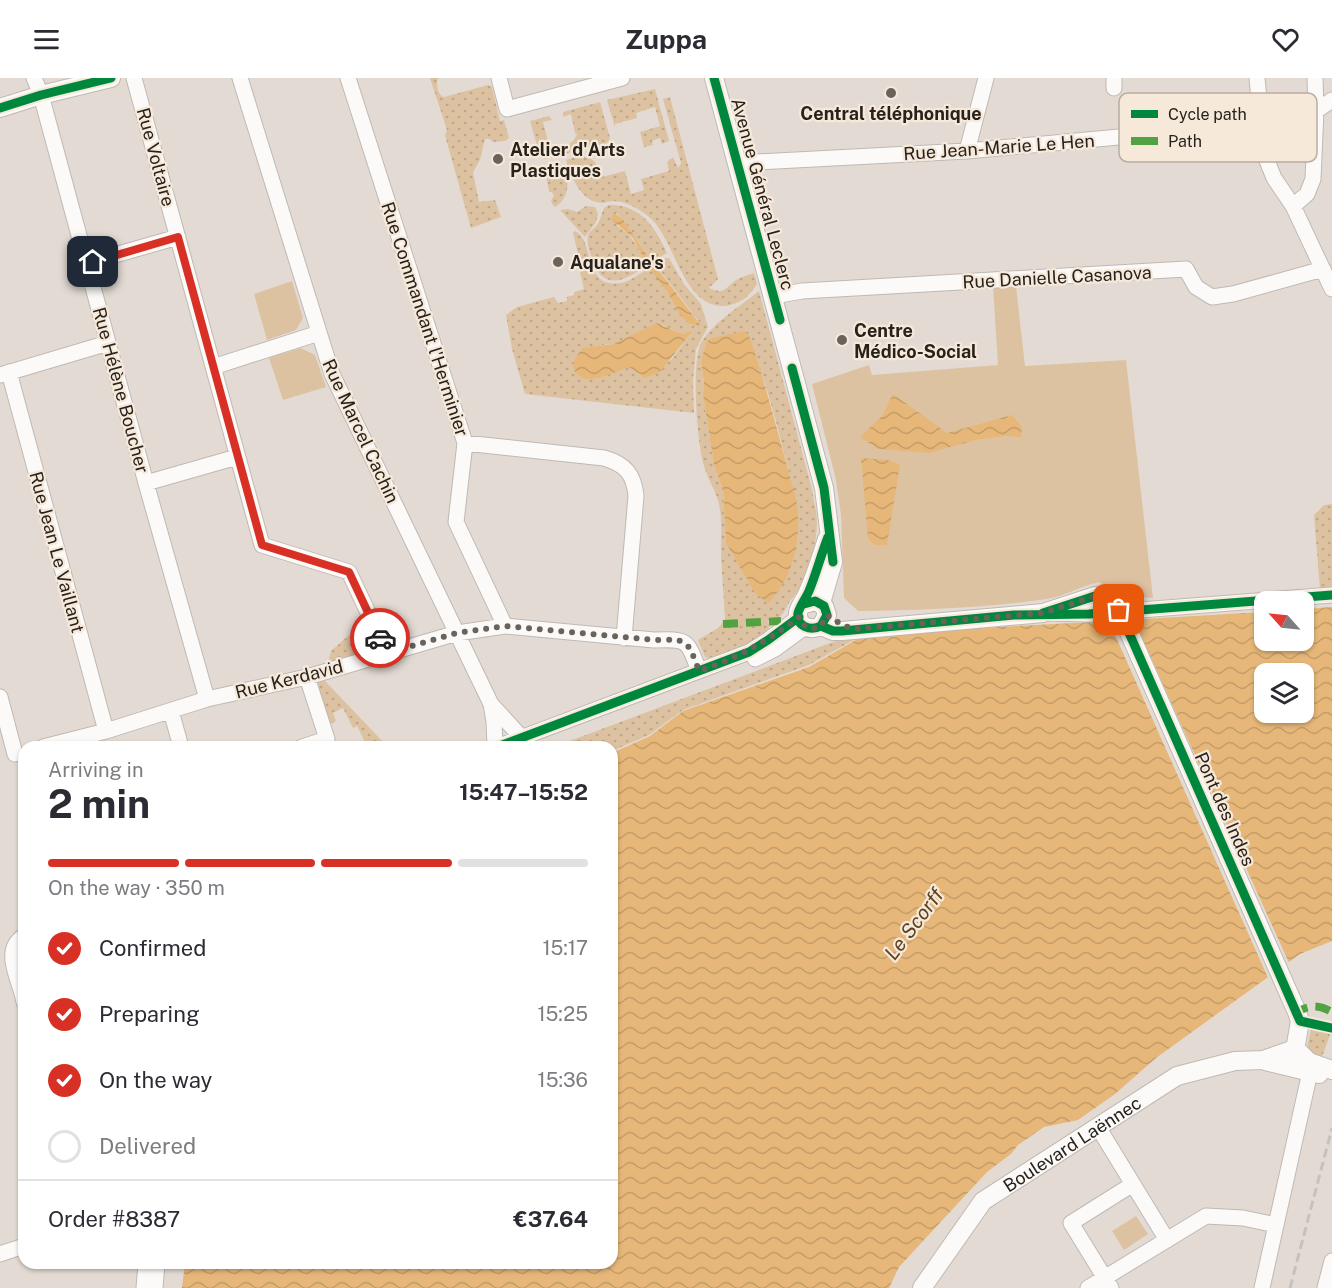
<!DOCTYPE html>
<html lang="en">
<head>
<meta charset="utf-8">
<style>
  :root { --surface:#fff; --page:#f7f7f7; --text:#2b2b33; --muted:#7c7c81; --line:#e1e1e2; --accent:#d93025 }
  body { margin:0; font-family:"Public Sans",sans-serif; background:var(--page); color:var(--text); height:100vh; display:flex; flex-direction:column; font-size:22px; white-space:nowrap }
  * { box-sizing:border-box; margin:0 }
  p { font-size:20px; color:var(--muted) }
  .icon { flex:none; width:33px; height:33px; fill:none; stroke:currentColor; stroke-width:2; stroke-linecap:round; stroke-linejoin:round }
  .map { position:relative; flex:1; overflow:hidden }
  .drawer { position:absolute; left:18px; top:663px; width:600px; height:528px; display:flex; flex-direction:column; background:var(--surface); border-radius:18px; box-shadow:0 2px 4px #0004 }
  .drawer>* { flex:none }
  .needle { width:39px; rotate:297deg }
  .tools { position:absolute; left:1254px; top:513px; display:grid; gap:12px }
  .tools a { display:grid; place-items:center; width:60px; height:60px; border-radius:12px; background:var(--surface); box-shadow:0 2px 4px #0004; font-size:30px }
  .pin { position:absolute; display:grid; place-items:center; width:51px; height:51px; color:#fff; margin:-26px; border-radius:12px; box-shadow:0 3px 9px #0006 }
  .courier { position:absolute; display:grid; place-items:center; width:60px; height:60px; margin:-30px; border:4px solid #d93025; border-radius:50%; background:#fff; color:#222; box-shadow:0 2px 8px #0007 }
  .summary em { font-style:normal; font-weight:700 }
  .summary div { display:flex; flex-direction:column-reverse }
  .summary { display:flex; align-items:center; justify-content:space-between; height:102px; padding:0 30px }
  h1 { font-size:39px; font-weight:700; line-height:45px }
  .bar { display:grid; grid-template-columns:repeat(4,1fr); gap:9px 6px; align-content:center; height:72px; padding:0 30px }
  .bar i { height:8px; border-radius:4px; background:var(--line) }
  .bar .selected { background:var(--accent) }
  .bar p { grid-column:span 4 }
  .line { display:flex; align-items:center; gap:15px; padding:0 30px; border-top:2px solid var(--line) }
  .line div { flex:1 }
  ol { padding:0 30px; list-style:none }
  li { display:flex; align-items:center; gap:18px; height:66px }
  li p { margin-inline-start:auto }
  li .icon { padding:6px; border-radius:50%; background:var(--accent); color:#fff; stroke-width:4 }
  li:last-child { color:var(--muted) }
  li i { width:33px; height:33px; border:3px solid var(--line); border-radius:50% }
  header { display:flex; justify-content:space-between; align-items:center; height:78px; padding:0 30px; background:var(--surface); font-size:27px; font-weight:700 }
  .map>svg:first-child { display:block }
</style>
</head>
<body>
<header><svg class="icon" aria-label="menu" viewBox="0 0 24 24"><path d="M4 6h16M4 12h16M4 18h16"/></svg>Zuppa<svg class="icon" aria-label="heart" viewBox="0 0 24 24"><path d="M12 20l-8-8c-3-5 5-10 8-4 3-6 11-1 8 4z"/></svg></header>
<div class="map">
<svg width="1332" height="1210" viewBox="0 0 1332 1210">
  <defs>
    <pattern id="grass-dots" width="8" height="8" patternUnits="userSpaceOnUse" patternTransform="scale(1.5)"><rect width="8" height="8" fill="#ddc2a2"/><path d="M2 2h.1M6 6h.1" fill="none" stroke="#bea68b" stroke-width="1.8" stroke-linecap="round"/></pattern>
    <pattern id="water-waves" width="16" height="10" patternUnits="userSpaceOnUse" patternTransform="scale(1.5)"><rect width="16" height="10" fill="#e6b779"/><path d="M0 5q4-4 8 0t8 0" fill="none" stroke="#c59d68"/></pattern>
  </defs>
  <rect width="100%" height="100%" fill="#e3dbd3"/>
  <path fill="url(#grass-dots)" fill-rule="evenodd" d="M 430,0 L 438,0 C 436,7 437,16 444,19 L 488,7 L 492,9 L 500,43 L 504,42 L 509,60 L 505,63 L 493,64 L 489,61 L 485,61 L 480,82 L 473,94 L 479,124 L 495,122 L 501,139 L 471,150 L 448,68 L 445,57 L 447,52 Z
    M 655,11 L 669,63 L 662,66 L 660,60 L 652,63 L 653,67 L 644,69 L 640,54 L 660,48 L 655,29 L 636,35 L 637,40 L 615,46 L 615,50 L 607,22 Z
    M 670,19 L 718,201 L 709,210 C 725,217 725,210 735,203 C 740,199 749,197 754,195 L 757,206 C 750,218 739,227 724,228 C 681,229 676,160 648,138 C 639,131 627,124 615,123 C 609,123 603,126 597,124 C 580,121 570,96 566,82 C 587,76 595,77 602,99 L 625,93 L 631,116 L 644,112 L 641,101 L 669,93 L 667,84 L 673,79 L 678,90 L 681,85 L 663,21 Z
    M 600,24 L 610,60 L 607,65 L 545,81 L 540,78 L 530,43 L 549,38 L 552,42 L 543,44 L 548,63 L 547,65 L 554,69 L 566,69 L 574,62 L 577,56 L 575,55 L 571,36 L 563,39 L 563,34 Z
    M 559,84 C 571,96 571,120 555,129 L 552,126 L 551,122 L 554,118 L 552,114 L 549,114 L 545,90 L 548,86 Z
    M 609,127 C 640,126 656,150 667,175 L 652,184 L 622,140 L 616,135 L 617,148 C 633,157 639,171 647,187 C 627,202 603,215 592,181 C 590,174 586,165 588,158 C 589,153 594,151 597,147 C 601,142 601,136 604,130 Z
    M 586,128 L 595,129 L 598,136 L 596,144 L 585,159 L 560,132 L 568,131 L 577,134 Z
    M 575,153 C 596,162 581,215 625,204 C 634,201 641,194 650,190 L 661,203 L 689,246 L 699,248 L 700,245 L 655,186 L 666,180 L 669,180 L 684,206 L 701,226 L 708,249 L 696,271 L 693,303 L 694,335 L 525,316 L 512,271 L 506,237 L 517,229 L 554,219 L 558,225 L 567,223 L 567,219 L 574,217 L 574,214 L 584,211 L 580,194 L 582,193 L 573,155 ZM 663,247 L 683,256 L 690,252 L 692,254 L 672,281 L 644,300 L 629,289 L 581,298 L 574,292 L 601,267 L 613,266 Z
    M 759,213 L 812,411 C 813,421 817,433 817,444 C 817,467 809,492 799,512 C 796,516 793,519 790,523 C 782,536 784,540 767,543 L 770,547 C 764,564 725,575 708,580 L 705,579 L 698,562 L 718,550 L 725,542 C 724,520 722,499 721,477 C 721,462 722,446 720,431 C 718,415 708,403 704,388 C 697,366 691,285 701,265 C 713,244 741,228 759,213 ZM 745,254 C 770,308 782,369 797,428 L 726,465 L 723,412 L 714,387 L 703,317 L 704,305 L 701,284 L 706,264 Z
    M 1332,426 L 1332,511 L 1320,511 L 1314,437 L 1324,427 Z
    M 364,544 L 366,545 L 376,565 L 376,572 L 327,588 L 331,573 Z
    M 846,559 L 859,559 L 809,587 L 683,632 L 649,657 L 612,673 L 612,669 L 554,669 Z
    M 324,602 L 388,669 L 373,669 L 372,667 L 367,668 L 357,648 L 353,650 L 343,630 L 333,635 L 336,643 L 328,647 L 314,606 Z
    M 1311,950 L 1331,954 L 1322,979 L 1314,977 L 1307,970 Z"/>
  <path fill="#ddc2a2" d="M 292,203 L 303,240 L 296,252 L 267,262 L 254,216 Z
    M 1016,208 L 1025,288 L 1126,282 L 1153,520 L 1123,518 L 1099,504 C 1081,508 1065,518 1047,521 C 984,530 921,532 858,533 L 844,520 L 841,437 L 836,402 L 812,306 L 869,287 L 872,297 L 998,287 L 993,209 Z
    M 301,270 L 315,277 L 326,309 L 283,322 L 269,280 Z
    M 1136,1138 L 1148,1156 L 1124,1172 L 1112,1153 Z"/>
  <path fill="url(#water-waves)" fill-rule="evenodd" d="M 614,135 L 622,140 L 647,177 L 700,246 L 700,248 L 689,246 L 679,235 L 669,216 L 647,187 L 633,160 L 611,141 Z
    M 657,245 L 683,256 L 691,252 L 692,254 L 660,294 L 644,300 L 629,289 C 615,293 585,312 574,292 C 571,285 578,275 583,270 L 613,266 Z
    M 745,253 L 749,258 C 763,297 773,337 784,377 C 788,393 794,410 797,426 C 802,459 793,502 768,525 L 755,515 L 726,465 L 723,412 L 714,387 L 703,317 L 704,305 L 701,284 L 706,264 L 712,260 Z
    M 893,316 L 947,355 L 1012,337 L 1022,349 L 1021,359 L 1005,358 L 975,362 L 930,375 L 878,371 L 860,359 L 882,338 Z
    M 861,380 L 889,382 L 900,387 L 887,467 L 875,467 L 868,461 Z
    M 1332,529 L 1332,863 L 1300,876 L 1156,980 L 1115,1016 L 1078,1042 L 1044,1049 L 1018,1067 L 1011,1076 L 987,1094 L 899,1189 L 889,1210 L 182,1210 L 185,1185 L 612,1185 L 612,675 L 650,658 L 683,633 L 809,589 L 861,559 L 940,552 L 1092,544 C 1111,561 1115,557 1137,549 L 1142,541 L 1264,534 L 1264,562 L 1304,562 L 1304,531 ZM 1264,596 L 1304,596 L 1304,634 L 1264,634 Z"/>
  <path fill="#e3dbd3" d="M 1137,549 L 1290,887 L 1269,902 L 1115,557 Z"/>
  <g fill="none" stroke-linecap="round" stroke-linejoin="round">
    <defs>
      <path id="minor" d="M 34,0 L 41,17 L 146,405 L 207,621
        M 134,0 L 262,467 L 349,494 L 387,575
        M 240,0 L 332,296 L 491,626 L 522,660
        M 348,0 L 465,365 L 456,444 L 505,548
        M 499,0 L 507,31 L 622,0
        M 1257,0 L 1264,75 L 1274,100 L 1293,128 L 1332,211
        M 1315,0 L 1316,33
        M 1114,10 L 1114,0
        M 967,73 L 986,0
        M 737,85 L 967,73 L 1260,46
        M 1293,128 L 1307,116 L 1313,101 L 1316,33 L 1332,22
        M 87,185 L 178,159
        M 774,218 L 802,213 L 1186,191 L 1196,209 L 1212,219 L 1233,216 L 1323,191
        M 213,289 L 319,255
        M 9,294 L 106,653
        M 0,297 L 108,265
        M 465,365 L 604,380 C 625,386 634,396 636,418 L 624,560
        M 146,405 L 237,379
        M 1049,535 L 1089,536 L 1332,517
        M 755,581 L 775,571 L 805,549
        M 0,619 L 15,676
        M 491,626 L 494,644 L 495,669
        M 171,633 L 181,669
        M 43,669 L 106,653 L 207,621 L 307,599 L 457,555 L 505,548 L 654,562 C 688,561 687,561 699,593
        M 302,669 L 327,661 L 307,599
        M 497,669 L 749,574 L 768,562 L 799,539
        M 24,858 C 0,873 21,903 24,924
        M 1098,1049 L 1167,1162
        M 0,1176 L 24,1168
        M 144,1210 L 146,1185
        M 155,1210 L 157,1185
        M 1088,1210 L 1206,1138 L 1243,1140 L 1276,1147
        M 1111,1210 L 1071,1145 L 1133,1106
        M 1262,1210 L 1310,994
        M 1325,1210 L 1332,1183"/>
      <g id="major">
        <path d="M 714,0 L 824,410 L 833,484 L 821,525"/>
        <path d="M 0,30 L 41,17 L 111,0"/>
        <path d="M 804,526 L 815,523 L 824,528 L 827,537 L 821,548 C 811,553 797,549 798,535 C 799,528 806,521 808,514 C 816,497 821,479 827,461"/>
        <path d="M 821,548 L 833,553 L 842,553 L 1043,535 L 1095,518 L 1113,523 L 1119,532 L 1128,552 L 1297,934 L 1300,943 L 1295,972"/>
        <path d="M 1265,983 L 1319,996"/>
        <path id="s1" d="M 922,1210 L 983,1123 L 1177,998 L 1235,983 L 1263,982 L 1292,972 L 1300,975 L 1309,984 L 1332,992"/>
      </g>
    </defs>
    <use href="#minor" stroke="#bfb9b3" stroke-width="17"/>
    <use href="#major" stroke="#bfb9b3" stroke-width="20"/>
    <use href="#minor" stroke="#fbfaf8" stroke-width="15"/>
    <use href="#major" stroke="#fbfaf8" stroke-width="18"/>
    <path stroke="#c4c2c0" stroke-width="3" stroke-dasharray="9 4.5" stroke-linecap="butt" d="M 1290,1210 L 1332,1050"/>
    <path stroke="#51a241" stroke-width="8" stroke-dasharray="15 8" stroke-linecap="butt" d="M 723,546 L 781,543
      M 1118,552 C 1133,552 1138,546 1141,531
      M 1294,936 C 1308,927 1317,926 1332,934"/>
    <defs>
      <path id="cycleway" d="M 714,0 L 780,242
        M 0,30 L 41,17 L 111,0
        M 792,290 L 824,410 L 833,484
        M 804,526 L 815,523 L 824,528 L 827,537 L 821,548 C 811,553 796,549 798,535 C 800,528 806,520 809,513 C 816,496 821,477 828,459
        M 1043,535 L 1095,518 L 1113,523 L 1119,532 L 1300,943 L 1332,950
        M 821,548 L 833,553 L 842,553 L 1014,537 L 1089,536 L 1332,517
        M 497,669 L 749,574 L 768,562 L 799,539"/>
    </defs>
    <use href="#cycleway" stroke="#f6e9da" stroke-width="13"/>
    <use href="#cycleway" stroke="#00873e" stroke-width="9"/>
  </g>
  <g fill="none" stroke-linecap="round" stroke-linejoin="round">
    <path stroke="#69635c" stroke-width="6" stroke-dasharray="0 10.8" d="M 380,560 L 387,575 L 457,555 L 505,548 L 654,562 C 688,561 687,561 699,593 C 739,579 765,565 799,539 L 802,546 L 811,551 L 821,548 L 827,537 L 842,547 L 854,551 L 1043,535 L 1095,518 L 1113,524 L 1119,532"/>
    <path stroke="#d93025" stroke-width="8" d="M 93,184 L 178,159 L 262,467 L 349,494 L 380,560"/>
  </g>
  <g fill="#69635c" stroke="#f6e9da" stroke-width="2">
    <circle cx="891" cy="15" r="6"/>
    <circle cx="498" cy="81" r="6"/>
    <circle cx="558" cy="184" r="6"/>
    <circle cx="842" cy="262" r="6"/>
  </g>
  <g text-anchor="middle" dominant-baseline="central" stroke-width="4.5" stroke-linejoin="round" paint-order="stroke">
    <g font-size="18" font-weight="bold" fill="#27221c" stroke="#f6e9da" text-anchor="start">
      <text x="891" y="35" text-anchor="middle">Central téléphonique</text>
      <text x="510" y="71">Atelier d'Arts<tspan x="510" dy="21">Plastiques</tspan></text>
      <text x="570" y="184">Aqualane's</text>
      <text x="854" y="252">Centre<tspan x="854" dy="21">Médico-Social</tspan></text>
    </g>
    <g font-size="18" fill="#27221c" stroke="#f6e9da">
      <text transform="translate(999 69) rotate(-4)">Rue Jean-Marie Le Hen</text>
      <text transform="translate(156 79) rotate(75)">Rue Voltaire</text>
      <text transform="translate(763 116) rotate(75)">Avenue Général Leclerc</text>
      <text transform="translate(1057 199) rotate(-3)">Rue Danielle Casanova</text>
      <text transform="translate(425 241) rotate(72)">Rue Commandant l'Herminier</text>
      <text transform="translate(121 312) rotate(75)">Rue Hélène Boucher</text>
      <text transform="translate(361 353) rotate(65)">Rue Marcel Cachin</text>
      <text transform="translate(57 474) rotate(75)">Rue Jean Le Vaillant</text>
      <text transform="translate(289 601) rotate(-14)">Rue Kerdavid</text>
      <text transform="translate(1225 731) rotate(66)">Pont des Indes</text>
      <text stroke="none"><textPath href="#s1" startOffset="212">Boulevard Laënnec</textPath></text>
    </g>
    <g font-size="20" font-style="italic" fill="#5d421f" stroke="#f6e9da">
      <text transform="translate(914 846) rotate(-53)">Le Scorff</text>
    </g>
  </g>
  <rect x="1119" y="15" width="198" height="69" rx="9" fill="#f6e9da" stroke="#b8ada1" stroke-width="1.5"/>
  <rect x="1131" y="32" width="27" height="8" fill="#00873e"/>
  <rect x="1131" y="59" width="27" height="8" fill="#51a241"/>
  <g font-size="16" fill="#27221c">
    <text x="1168" y="42">Cycle path</text>
    <text x="1168" y="69">Path</text>
  </g>
</svg>
<div class="tools">
<a><svg class="needle" viewBox="-14 -14 28 28"><path d="M0-13l5 13h-10z" fill="#e53935"/><path d="M0 13l5-13h-10z" fill="#7c7c81"/></svg></a>
<a><svg class="icon" aria-label="layers" viewBox="0 0 24 24"><path d="M12 4l9 5-9 5-9-5zM3 14l9 5 9-5"/></svg></a>
</div>
<div class="pin" style="left:1119px;top:532px;background:#ea580c"><svg class="icon" aria-label="bag" viewBox="0 0 24 24"><path d="M5 8h14l-1 12H6zM9 8a3 3 0 0 1 6 0"/></svg></div>
<div class="pin" style="left:93px;top:184px;background:#1f2937"><svg class="icon" aria-label="home" viewBox="0 0 24 24"><path d="M3 11l9-7 9 7M6 9v11h12V9"/></svg></div>
<div class="courier" style="left:380px;top:560px"><svg class="icon" aria-label="car" viewBox="0 0 24 24"><path d="M5 17H2v-5l4-1 3-4h7l3 4 3 1v5h-3M9 17h6M6 11h13"/><circle cx="7" cy="17" r="2"/><circle cx="17" cy="17" r="2"/></svg></div>
<section class="drawer">
<div class="summary"><div><h1>2 min</h1><p>Arriving in</p></div><em>15:47–15:52</em></div>
<div class="bar"><i class="selected"></i><i class="selected"></i><i class="selected"></i><i></i><p>On the way · 350 m</p></div>
<ol>
<li><svg class="icon" aria-label="check" viewBox="0 0 24 24"><path d="M5 12l5 5 9-10"/></svg>Confirmed<p>15:17</p></li>
<li><svg class="icon" aria-label="check" viewBox="0 0 24 24"><path d="M5 12l5 5 9-10"/></svg>Preparing<p>15:25</p></li>
<li><svg class="icon" aria-label="check" viewBox="0 0 24 24"><path d="M5 12l5 5 9-10"/></svg>On the way<p>15:36</p></li>
<li><i></i>Delivered</li>
</ol>
<div class="line" style="height:78px"><div>Order #8387</div><b>€37.64</b></div>
</section>
</div>
</body>
</html>
